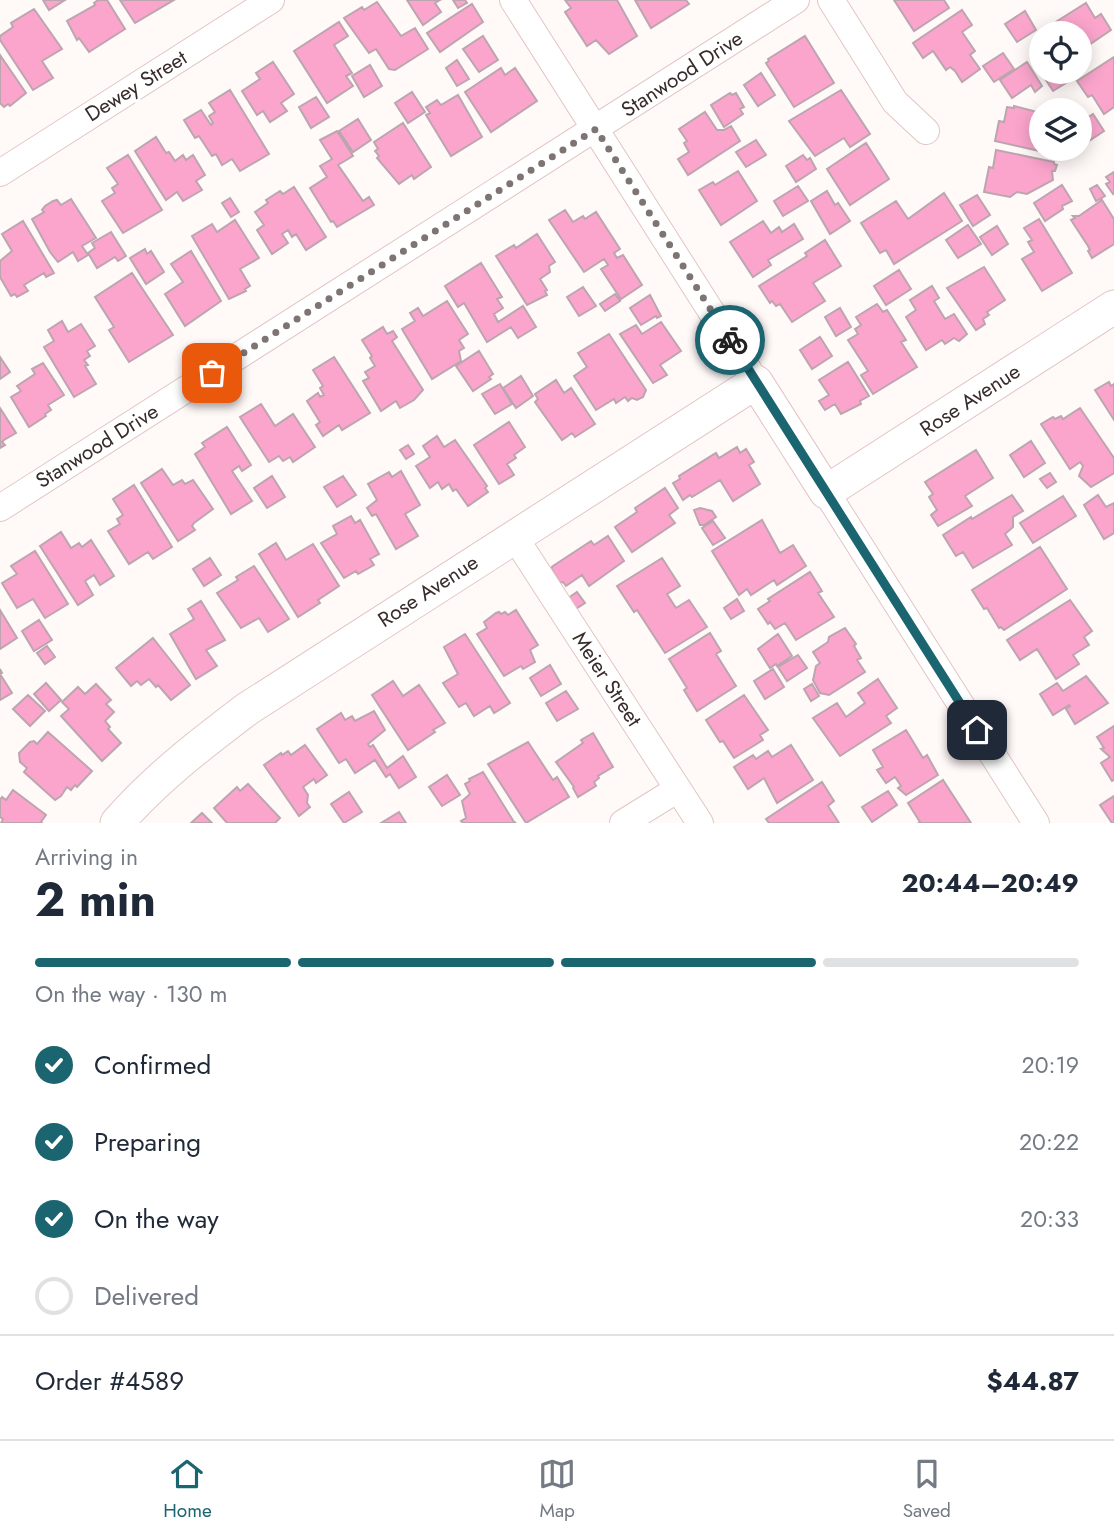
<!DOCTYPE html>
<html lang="en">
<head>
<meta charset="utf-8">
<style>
  :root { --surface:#fff; --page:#f6f6f7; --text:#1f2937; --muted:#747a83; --line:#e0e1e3; --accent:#1a6570 }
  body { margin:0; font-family:Jost,sans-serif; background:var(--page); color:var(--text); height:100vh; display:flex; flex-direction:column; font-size:26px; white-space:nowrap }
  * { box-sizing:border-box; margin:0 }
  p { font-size:23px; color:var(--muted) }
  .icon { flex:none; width:38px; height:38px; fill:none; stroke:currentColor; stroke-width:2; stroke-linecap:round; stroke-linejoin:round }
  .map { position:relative; height:823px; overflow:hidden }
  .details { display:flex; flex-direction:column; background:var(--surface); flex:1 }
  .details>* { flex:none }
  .tools { position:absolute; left:1029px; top:21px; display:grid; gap:14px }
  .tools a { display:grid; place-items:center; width:63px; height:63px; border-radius:50%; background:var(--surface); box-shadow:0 4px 18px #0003; font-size:35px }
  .pin { position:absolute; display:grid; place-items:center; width:60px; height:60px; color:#fff; margin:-30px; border-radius:14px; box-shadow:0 4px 10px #0006 }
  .courier { position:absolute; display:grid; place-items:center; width:70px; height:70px; margin:-35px; border:5px solid #1a6570; border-radius:50%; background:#fff; color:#222; box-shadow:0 2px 9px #0007 }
  .overview em { font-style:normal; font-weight:700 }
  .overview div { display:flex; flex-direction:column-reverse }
  .overview { display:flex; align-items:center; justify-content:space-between; height:119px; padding:0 35px }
  h1 { font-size:46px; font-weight:700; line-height:52px }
  .bar { display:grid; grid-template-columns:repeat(4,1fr); gap:10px 7px; align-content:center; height:84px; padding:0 35px }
  .bar i { height:9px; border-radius:5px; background:var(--line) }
  .bar .on { background:var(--accent) }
  .bar p { grid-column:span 4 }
  .line { display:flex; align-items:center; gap:18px; padding:0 35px; border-top:2px solid var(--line) }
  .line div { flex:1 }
  ol { padding:0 35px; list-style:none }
  li { display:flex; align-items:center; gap:21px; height:77px }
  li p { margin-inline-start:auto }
  li .icon { padding:7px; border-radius:50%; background:var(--accent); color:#fff; stroke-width:4 }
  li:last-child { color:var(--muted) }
  li i { width:38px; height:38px; border:4px solid var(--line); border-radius:50% }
  .tab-bar { display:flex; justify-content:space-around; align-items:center; height:98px; border-top:2px solid var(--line); background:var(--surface); font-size:19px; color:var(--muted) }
  .tab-bar a { display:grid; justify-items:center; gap:4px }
  .tab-bar .on { color:var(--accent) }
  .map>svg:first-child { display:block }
</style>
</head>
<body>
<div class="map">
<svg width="1114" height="823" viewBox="0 0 1114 823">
  <rect width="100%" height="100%" fill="#fff9f8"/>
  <path fill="#fba5cd" stroke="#bda5af" stroke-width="2" d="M 43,0 L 65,0 L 49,10 Z
    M 98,0 L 107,0 L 125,29 L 89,52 L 79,38 L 77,40 L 67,21 L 95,5 L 94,3 Z
    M 120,0 L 174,0 L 135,23 Z
    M 407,0 L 440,0 L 435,3 L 441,12 L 423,25 Z
    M 453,0 L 465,0 L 467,3 L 458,8 Z
    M 565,0 L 617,0 L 637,36 L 609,54 L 596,40 L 587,46 L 565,12 L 571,8 Z
    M 635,0 L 686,0 L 689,4 L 651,28 Z
    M 894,0 L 944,0 L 949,8 L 914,31 Z
    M 377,2 L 401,36 L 415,28 L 428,49 L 395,70 L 389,69 L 376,49 L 369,53 L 344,18 L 362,7 L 364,10 Z
    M 1086,3 L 1095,18 L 1101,14 L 1111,30 L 1080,51 L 1080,33 L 1056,33 L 1051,25 Z
    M 472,4 L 483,22 L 440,52 L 427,33 Z
    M 34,9 L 62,49 L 42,61 L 53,78 L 33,90 L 0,40 L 0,36 L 13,27 L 11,23 Z
    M 962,10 L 972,25 L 962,32 L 975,51 L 970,55 L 980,69 L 962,82 L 955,71 L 950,67 L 946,70 L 933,51 L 923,58 L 913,43 Z
    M 1025,11 L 1036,30 L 1017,42 L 1005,24 Z
    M 339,22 L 348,36 L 334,45 L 352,73 L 346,76 L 353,86 L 327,103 L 294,51 Z
    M 483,36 L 498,60 L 479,72 L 463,49 Z
    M 805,36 L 834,83 L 794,107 L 766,63 L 769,61 L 768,59 Z
    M 1003,53 L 1014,69 L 994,82 L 983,66 Z
    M 0,55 L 26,93 L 10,106 L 8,104 L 4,107 L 0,103 Z
    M 1114,57 L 1114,107 L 1104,114 L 1092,95 L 1088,97 L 1077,81 Z
    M 1041,59 L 1041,72 L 1069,72 L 1074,78 L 1053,91 L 1035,63 Z
    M 457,60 L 469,79 L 457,86 L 446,68 Z
    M 273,62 L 294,94 L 281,103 L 287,111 L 270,122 L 263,111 L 257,115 L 242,91 L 260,79 L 256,73 Z
    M 1027,62 L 1042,86 L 1035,92 L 1031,85 L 1012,98 L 1000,80 Z
    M 370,65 L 382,86 L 364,97 L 352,76 Z
    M 501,68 L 505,75 L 515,68 L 537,101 L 491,132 L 465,92 Z
    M 761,73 L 775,95 L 758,106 L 744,85 Z
    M 230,90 L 269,154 L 240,171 L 232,159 L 222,165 L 216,154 L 212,156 L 199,136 L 195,138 L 184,120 L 201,110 L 211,125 L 213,123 L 209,116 L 215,112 L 209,103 Z
    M 841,90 L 870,134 L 850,147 L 844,138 L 815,156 L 789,121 Z
    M 412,92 L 425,112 L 408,123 L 395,103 Z
    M 730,93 L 732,95 L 736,93 L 744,107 L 740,109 L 743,114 L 724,127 L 711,105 Z
    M 458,95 L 482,137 L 451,156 L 426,115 L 430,113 L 426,107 L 437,100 L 441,105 Z
    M 316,97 L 329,117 L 311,128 L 299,107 Z
    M 1014,106 L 1041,113 L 1041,149 L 1058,149 L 1057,155 L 995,141 L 999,121 L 1004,122 L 1007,107 L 1014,108 Z
    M 705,112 L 717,130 L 724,130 L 731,126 L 740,141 L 688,175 L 678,159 L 689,152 L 684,143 L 687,141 L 679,129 Z
    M 1093,114 L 1104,131 L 1083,145 L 1080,139 L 1080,123 Z
    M 358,119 L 371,140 L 353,152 L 339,131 Z
    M 403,123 L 431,167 L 414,179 L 412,175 L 399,184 L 377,158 L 379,156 L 375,151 L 378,149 L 374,142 Z
    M 337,131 L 353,156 L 338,165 L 363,201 L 369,197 L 374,205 L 337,227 L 333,221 L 331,222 L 310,188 L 327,177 L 320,166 L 332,159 L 320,140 Z
    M 156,137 L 166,153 L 169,152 L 175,161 L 183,155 L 186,160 L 193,155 L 205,175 L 196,181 L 202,190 L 183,201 L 177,192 L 166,200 L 135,151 Z
    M 756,140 L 766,155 L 746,167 L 736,152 Z
    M 866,143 L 889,179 L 850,205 L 827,169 Z
    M 996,150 L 1054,162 L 1054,164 L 1057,165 L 1055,171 L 1052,171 L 1053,180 L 1027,194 L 1017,192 L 1010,197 L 984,192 L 989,167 L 993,168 Z
    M 128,155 L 162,210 L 123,233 L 102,201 L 115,193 L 112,188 L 118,184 L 107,168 Z
    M 803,155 L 807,160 L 810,158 L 816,169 L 796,182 L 786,166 Z
    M 738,171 L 757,201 L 721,225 L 699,190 L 713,182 L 715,185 Z
    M 1114,172 L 1114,193 L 1113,194 L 1106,184 L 1110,182 L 1106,177 Z
    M 1062,185 L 1072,201 L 1062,206 L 1063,209 L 1045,221 L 1034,203 Z
    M 1097,185 L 1105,196 L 1096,201 L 1090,189 Z
    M 798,186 L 808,201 L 783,216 L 774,201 Z
    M 294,187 L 326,237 L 306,250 L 296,234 L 292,237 L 288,230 L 282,234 L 288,243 L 272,254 L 257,230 L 264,225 L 255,212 L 268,203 L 266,200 L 280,191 L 283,194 Z
    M 827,191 L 835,205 L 838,203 L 850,221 L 830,234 L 811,201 Z
    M 944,193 L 962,221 L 894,264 L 886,250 L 880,253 L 861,223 L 896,201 L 908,219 Z
    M 977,195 L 990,215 L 973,226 L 960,205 Z
    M 230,198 L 239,212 L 231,217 L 222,203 Z
    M 71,199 L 96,238 L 82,246 L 88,255 L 78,261 L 73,252 L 58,262 L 50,252 L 32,219 L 44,212 L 42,210 L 45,206 L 53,201 L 57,200 L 61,205 Z
    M 1102,200 L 1114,219 L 1114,244 L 1092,258 L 1088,251 L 1090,250 L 1088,246 L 1071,220 L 1075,218 L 1073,216 L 1079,216 Z
    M 565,210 L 573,222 L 583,216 L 585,219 L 596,212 L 620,249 L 614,253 L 617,258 L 623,255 L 642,285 L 621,299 L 601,269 L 608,265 L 604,259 L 584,272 L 549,220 Z
    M 1039,219 L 1072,273 L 1042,291 L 1022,259 L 1034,252 L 1028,242 L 1032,240 L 1024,228 Z
    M 235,220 L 259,258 L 240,269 L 250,286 L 245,289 L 246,291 L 229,299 L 192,236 L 212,224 L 217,232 Z
    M 23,221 L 54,273 L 46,277 L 44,273 L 24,285 L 28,291 L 17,297 L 15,294 L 11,296 L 0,277 L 0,261 L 12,251 L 2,234 Z
    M 763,221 L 771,233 L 779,227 L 782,232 L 794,224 L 803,239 L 768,260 L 771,265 L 753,277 L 730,242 Z
    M 968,225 L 981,244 L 958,258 L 946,240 Z
    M 997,226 L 1008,244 L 992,255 L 980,237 Z
    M 111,232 L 126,256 L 118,261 L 115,257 L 97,268 L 88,253 L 95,248 L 92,243 Z
    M 537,234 L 555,262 L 549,266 L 550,272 L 540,279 L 547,290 L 545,291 L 547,295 L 527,305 L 496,256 L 514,245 L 516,248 Z
    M 825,240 L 841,266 L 813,283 L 825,301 L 792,322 L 780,304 L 776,306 L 772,301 L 770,303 L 759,286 L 807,256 L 805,253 Z
    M 145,249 L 147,254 L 151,251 L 164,272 L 146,284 L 130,258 Z
    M 191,251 L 221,301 L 185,326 L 165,294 L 183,282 L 171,264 Z
    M 481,263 L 502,297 L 497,299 L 503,308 L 494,314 L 498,322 L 523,306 L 536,327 L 518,338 L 511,327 L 487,342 L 464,303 L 458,307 L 445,286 Z
    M 984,267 L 1005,300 L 987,312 L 989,315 L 983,319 L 985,324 L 976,330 L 947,288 Z
    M 899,270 L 911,289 L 886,305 L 874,286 Z
    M 132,273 L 173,335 L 129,362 L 109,330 L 114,327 L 95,297 Z
    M 932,286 L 939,298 L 934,301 L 945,319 L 954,314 L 967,334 L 959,341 L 954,338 L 945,344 L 942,340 L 926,350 L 906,317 L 916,310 L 910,300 Z
    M 583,287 L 596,306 L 579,316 L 567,297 Z
    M 615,294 L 620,301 L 605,311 L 600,304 Z
    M 650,295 L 661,316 L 657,318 L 656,316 L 641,325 L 630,308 Z
    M 447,301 L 468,334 L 459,340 L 464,348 L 459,351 L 461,361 L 432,379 L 402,329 L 415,321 L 410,313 L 418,308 L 423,316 Z
    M 877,304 L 883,312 L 887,310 L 906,340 L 901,342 L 917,367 L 873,394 L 861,375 L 868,371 L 848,340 L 858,334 L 855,329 L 861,325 L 856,317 Z
    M 840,308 L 851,327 L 836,336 L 825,317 Z
    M 62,321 L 68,332 L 81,324 L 95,346 L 87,351 L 90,356 L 84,360 L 88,365 L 85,366 L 96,384 L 74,397 L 44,347 L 54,341 L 48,330 Z
    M 661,322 L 681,351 L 660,365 L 667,375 L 653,383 L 620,334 L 636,325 L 642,334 Z
    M 383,327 L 387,334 L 393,331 L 397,337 L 392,341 L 423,390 L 414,400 L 400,408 L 396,401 L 381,411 L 363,381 L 369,378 L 365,372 L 375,366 L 370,358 L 372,356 L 362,340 Z
    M 609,334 L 646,390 L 643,397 L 637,400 L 632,398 L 628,401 L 625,397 L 616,403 L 614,399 L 596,410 L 574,376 L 587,367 L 578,353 Z
    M 820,337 L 832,356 L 812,369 L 800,350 Z
    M 479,351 L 493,374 L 489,377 L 491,379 L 473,391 L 456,366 Z
    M 0,357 L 10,372 L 0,379 Z
    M 334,357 L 370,413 L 342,430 L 339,425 L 323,436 L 316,425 L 320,422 L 307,401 L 318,393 L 320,397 L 324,395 L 320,388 L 323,386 L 313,370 Z
    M 848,362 L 869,396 L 860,401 L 861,404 L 841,414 L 835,404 L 825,410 L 819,401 L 829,395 L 819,380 Z
    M 43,363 L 64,395 L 48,405 L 51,410 L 45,414 L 46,416 L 29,427 L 11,397 L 21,391 L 17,386 L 35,374 L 32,369 Z
    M 521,376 L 533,396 L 516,408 L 503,388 Z
    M 556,380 L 564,393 L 571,388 L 595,424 L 575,437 L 572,433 L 562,440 L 535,402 L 538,399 L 535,394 Z
    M 1109,382 L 1111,386 L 1114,384 L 1114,420 L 1095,390 Z
    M 500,384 L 512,404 L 495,414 L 482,394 Z
    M 261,404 L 275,426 L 293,414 L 315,447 L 293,462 L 290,457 L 283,461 L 279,456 L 269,462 L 240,417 Z
    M 0,408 L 16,433 L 4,440 L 2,442 L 5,445 L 0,448 Z
    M 1080,408 L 1114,458 L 1114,473 L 1091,487 L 1079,476 L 1083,466 L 1080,462 L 1070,469 L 1041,424 L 1053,417 L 1055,419 L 1061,416 L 1063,419 Z
    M 509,422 L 525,447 L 514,455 L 516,458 L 507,464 L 514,475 L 499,484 L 474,445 Z
    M 227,427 L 251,465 L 242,471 L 239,466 L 232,471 L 252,501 L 231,514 L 195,454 L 205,447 L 202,443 Z
    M 437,436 L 444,447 L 455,440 L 487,486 L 485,488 L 488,492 L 468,506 L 456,489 L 453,491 L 449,484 L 442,489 L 438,482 L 430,488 L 416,466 L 430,457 L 423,446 Z
    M 1031,441 L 1045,463 L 1024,477 L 1010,455 Z
    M 408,445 L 414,454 L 406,459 L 400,450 Z
    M 737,447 L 740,453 L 746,449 L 754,462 L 749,465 L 760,484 L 733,501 L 720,480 L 692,497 L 690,495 L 683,500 L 673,483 L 680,479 L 679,476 L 716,453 L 719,458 Z
    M 976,450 L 993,478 L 965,496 L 972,506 L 938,526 L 931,515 L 937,510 L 929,497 L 933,494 L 925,482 Z
    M 162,469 L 173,485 L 182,480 L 185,484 L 193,480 L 213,509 L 194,523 L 192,526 L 195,530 L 178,541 L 141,483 Z
    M 401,471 L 420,505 L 405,514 L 418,536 L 396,549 L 376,514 L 372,516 L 367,508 L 377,500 L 368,484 L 389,472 L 392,477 Z
    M 1050,473 L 1056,482 L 1047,488 L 1040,479 Z
    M 272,476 L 285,497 L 267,508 L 254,488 Z
    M 343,476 L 356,495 L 337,507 L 324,487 Z
    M 134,485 L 172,547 L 153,559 L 148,552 L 129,564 L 108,531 L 120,524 L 117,519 L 123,515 L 113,499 Z
    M 665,488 L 678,508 L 669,515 L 675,523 L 632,552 L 615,527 L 637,512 L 635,508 Z
    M 1012,495 L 1023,511 L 1013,517 L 1013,527 L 1005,534 L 1012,545 L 973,568 L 963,552 L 956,556 L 943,535 L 971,517 L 972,519 Z
    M 1098,495 L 1106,507 L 1114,503 L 1114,533 L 1104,539 L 1084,505 Z
    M 1063,496 L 1076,516 L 1033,543 L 1020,523 Z
    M 700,508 L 712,511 L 716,517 L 704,525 L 700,525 L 694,510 Z
    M 351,516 L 355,523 L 360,520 L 379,554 L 370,559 L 374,565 L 358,574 L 356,571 L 344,578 L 321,543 L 337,534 L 333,526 Z
    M 762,520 L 780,553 L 793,545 L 806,566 L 777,585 L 774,580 L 751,595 L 747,589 L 739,595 L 712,551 Z
    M 713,521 L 725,538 L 713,545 L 702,528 Z
    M 61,532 L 71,548 L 79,543 L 82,547 L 91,540 L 114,576 L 100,585 L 94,575 L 85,581 L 93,595 L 78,605 L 40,546 Z
    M 608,536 L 624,561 L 589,586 L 582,575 L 566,586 L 563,582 L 560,583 L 551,568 L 553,566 L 591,541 L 594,545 Z
    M 276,543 L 286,560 L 313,544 L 339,586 L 318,600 L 320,603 L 298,617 L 259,554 Z
    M 1040,547 L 1067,589 L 1004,630 L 1001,627 L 999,628 L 987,608 L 984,609 L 972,590 Z
    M 35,551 L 68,604 L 45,618 L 33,599 L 17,608 L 2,583 L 17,574 L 11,566 Z
    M 210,558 L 221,575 L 204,586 L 193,569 Z
    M 662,558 L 680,586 L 667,594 L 676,608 L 689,600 L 707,627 L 665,653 L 637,610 L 634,612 L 617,586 Z
    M 254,566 L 289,619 L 268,632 L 259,618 L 241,628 L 217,593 L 238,580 L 236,577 Z
    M 810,572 L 822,591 L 818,593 L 834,617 L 796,640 L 785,623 L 775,629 L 770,622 L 768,624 L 758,609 L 770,601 L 768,599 Z
    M 577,592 L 585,603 L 574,610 L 567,599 Z
    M 737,599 L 744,611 L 731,619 L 724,608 Z
    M 1070,600 L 1092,631 L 1084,637 L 1089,645 L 1073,655 L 1079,664 L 1056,679 L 1037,649 L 1020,660 L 1007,640 Z
    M 201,601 L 225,640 L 206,650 L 217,666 L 196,679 L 170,634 L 194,619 L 188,609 Z
    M 0,610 L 17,638 L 0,649 Z
    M 516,610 L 538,645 L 530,650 L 535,662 L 523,669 L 521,666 L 504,676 L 477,634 L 487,628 L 484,622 L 496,613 L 499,612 L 501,614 L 505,612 L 508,615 Z
    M 39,620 L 52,640 L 34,651 L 22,631 Z
    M 845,628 L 856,644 L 854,646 L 861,658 L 857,660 L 865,672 L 829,695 L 820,693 L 813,680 L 816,666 L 820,663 L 813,652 L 828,642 L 829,637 Z
    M 710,633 L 721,651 L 716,654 L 736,686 L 697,711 L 684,690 L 687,688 L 669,659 Z
    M 465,634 L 510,703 L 494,713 L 490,706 L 474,716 L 466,703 L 459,707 L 443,683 L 458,674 L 444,647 Z
    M 778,634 L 792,656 L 777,666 L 776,664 L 770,668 L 758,649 Z
    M 153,638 L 190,685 L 171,700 L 158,685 L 156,687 L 149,679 L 141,685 L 137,681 L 131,686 L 116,668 Z
    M 47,646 L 55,657 L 45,664 L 37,653 Z
    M 798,655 L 807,668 L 787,681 L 778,667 Z
    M 550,665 L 561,684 L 541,696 L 530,678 Z
    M 0,669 L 2,673 L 0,674 L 12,693 L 0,700 Z
    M 773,669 L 784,687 L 765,699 L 754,681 Z
    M 1086,676 L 1108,703 L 1075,724 L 1066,709 L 1070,706 L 1069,705 L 1053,715 L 1040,694 L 1057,683 L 1063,691 Z
    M 878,679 L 897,708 L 886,716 L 891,723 L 840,756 L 813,718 L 837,703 L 846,717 L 865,703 L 858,693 Z
    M 393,681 L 403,696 L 419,685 L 445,723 L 433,730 L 435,732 L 408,750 L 372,695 Z
    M 46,683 L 61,700 L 49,711 L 34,694 Z
    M 96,684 L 111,700 L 106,704 L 114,712 L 105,721 L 110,727 L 108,729 L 121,743 L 102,761 L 61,716 L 69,709 L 62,702 L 78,687 L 85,694 Z
    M 812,684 L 819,696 L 811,701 L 804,689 Z
    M 566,691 L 578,709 L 557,721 L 546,703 Z
    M 28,695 L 45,711 L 30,726 L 13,709 Z
    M 744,695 L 768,730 L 760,735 L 763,740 L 734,758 L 723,741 L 720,742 L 706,720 Z
    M 374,711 L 385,730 L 368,744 L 370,747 L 373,745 L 387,768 L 403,756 L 416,777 L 399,788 L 390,774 L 386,777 L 375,760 L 355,773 L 346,759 L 339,763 L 317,729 L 341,713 L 345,720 L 352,716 L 355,721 Z
    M 1114,726 L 1114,780 L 1112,781 L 1101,763 L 1110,757 L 1101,749 L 1104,748 L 1097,737 Z
    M 906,730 L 923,758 L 927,755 L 938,775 L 906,795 L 898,788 L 901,786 L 895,777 L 886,783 L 877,770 L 883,767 L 873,750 Z
    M 48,732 L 92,771 L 77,787 L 75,785 L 71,790 L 67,787 L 61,796 L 55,800 L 24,772 L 27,768 L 20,762 L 19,753 L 30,742 L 34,741 L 37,744 Z
    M 593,733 L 613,767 L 598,776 L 599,778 L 594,782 L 596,786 L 578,797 L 573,788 L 574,787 L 556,762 L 583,743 L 581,740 Z
    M 528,742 L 553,780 L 557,777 L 569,797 L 526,823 L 488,764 Z
    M 305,745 L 327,775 L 316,783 L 314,779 L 303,787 L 308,795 L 307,803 L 310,807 L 299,816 L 264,765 L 281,753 L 282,755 L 288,751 L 291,755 Z
    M 791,745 L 813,780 L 777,803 L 764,778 L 748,789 L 734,767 L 753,755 L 756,759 L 768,751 L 772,757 Z
    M 483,772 L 514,822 L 516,823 L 463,823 L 461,821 L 466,818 L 462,801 L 470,794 L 465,784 L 470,781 L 469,779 Z
    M 447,775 L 460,795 L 442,806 L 429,787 Z
    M 943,780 L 971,823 L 918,823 L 920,822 L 908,803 Z
    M 822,782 L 834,801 L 828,806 L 839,823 L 769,823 L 766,819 Z
    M 248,784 L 280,818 L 275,823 L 227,823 L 214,808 L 237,787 L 240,791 Z
    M 13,790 L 46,815 L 41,822 L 42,823 L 1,823 L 3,819 L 0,817 L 0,800 L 2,797 L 6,800 Z
    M 888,791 L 897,805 L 872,822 L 862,807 Z
    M 349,792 L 362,812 L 344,823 L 331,804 Z
    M 1114,796 L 1114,823 L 1112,823 L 1100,805 Z
    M 399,812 L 406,823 L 381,823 Z
    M 202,813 L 212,823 L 191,823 Z"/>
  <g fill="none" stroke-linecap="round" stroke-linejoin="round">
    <defs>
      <path id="minor" d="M 513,0 L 756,382
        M 831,0 L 895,102 L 926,131
        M 0,173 L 271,0
        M 826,492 L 1036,823
        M 0,508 L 796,0
        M 514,536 L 700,823
        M 623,823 L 678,789"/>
      <path id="tertiary" d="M 117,823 C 155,779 201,744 247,709 L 756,382 L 826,492 L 1114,307"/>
    </defs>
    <use href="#minor" stroke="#e2c6c3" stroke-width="28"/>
    <use href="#tertiary" stroke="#e2c6c3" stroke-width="35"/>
    <use href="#minor" stroke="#fff" stroke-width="26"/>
    <use href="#tertiary" stroke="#fff" stroke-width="33"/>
  </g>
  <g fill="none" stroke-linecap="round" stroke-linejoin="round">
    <path stroke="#7d7473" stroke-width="7" stroke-dasharray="0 12.6" d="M 212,373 L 596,129 L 730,340"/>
    <path stroke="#1a6570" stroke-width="9" d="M 730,340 L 977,730"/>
  </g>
  <g text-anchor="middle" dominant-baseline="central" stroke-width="6" stroke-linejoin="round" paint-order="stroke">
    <g font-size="21" fill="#372c2b" stroke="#fff">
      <text transform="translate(682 74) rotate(-33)">Stanwood Drive</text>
      <text transform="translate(136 86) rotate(-32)">Dewey Street</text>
      <text transform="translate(970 400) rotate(-33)">Rose Avenue</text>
      <text transform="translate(97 446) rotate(-32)">Stanwood Drive</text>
      <text transform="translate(428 591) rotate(-33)">Rose Avenue</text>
      <text transform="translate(607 679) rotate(57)">Meier Street</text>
    </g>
  </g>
</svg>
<div class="tools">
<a><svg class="icon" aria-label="locate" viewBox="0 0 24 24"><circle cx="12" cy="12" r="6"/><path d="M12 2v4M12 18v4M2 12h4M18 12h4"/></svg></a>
<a><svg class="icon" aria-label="layers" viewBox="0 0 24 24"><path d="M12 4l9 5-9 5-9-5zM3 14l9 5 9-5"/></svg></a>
</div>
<div class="pin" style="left:212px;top:373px;background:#ea580c"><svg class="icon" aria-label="bag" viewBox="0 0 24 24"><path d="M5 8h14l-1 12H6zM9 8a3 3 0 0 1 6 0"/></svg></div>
<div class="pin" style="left:977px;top:730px;background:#1f2937"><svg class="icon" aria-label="home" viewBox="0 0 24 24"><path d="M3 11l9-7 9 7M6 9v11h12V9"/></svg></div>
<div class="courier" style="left:730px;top:340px"><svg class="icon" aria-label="bike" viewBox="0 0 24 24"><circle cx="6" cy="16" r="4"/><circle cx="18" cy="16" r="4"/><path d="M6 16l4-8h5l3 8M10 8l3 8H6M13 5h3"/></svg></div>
</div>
<section class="details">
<div class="overview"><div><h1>2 min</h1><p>Arriving in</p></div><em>20:44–20:49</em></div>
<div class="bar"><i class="on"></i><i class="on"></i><i class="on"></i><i></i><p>On the way · 130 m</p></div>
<ol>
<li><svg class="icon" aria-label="check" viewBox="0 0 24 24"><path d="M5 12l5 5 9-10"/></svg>Confirmed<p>20:19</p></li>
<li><svg class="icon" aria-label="check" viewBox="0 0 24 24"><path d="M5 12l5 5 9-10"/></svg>Preparing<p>20:22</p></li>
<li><svg class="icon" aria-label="check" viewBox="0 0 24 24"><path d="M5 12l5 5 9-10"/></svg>On the way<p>20:33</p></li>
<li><i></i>Delivered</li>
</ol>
<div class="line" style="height:91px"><div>Order #4589</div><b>$44.87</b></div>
</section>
<nav class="tab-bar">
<a class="on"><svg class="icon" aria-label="home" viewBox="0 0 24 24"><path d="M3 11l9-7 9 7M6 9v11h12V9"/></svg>Home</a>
<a><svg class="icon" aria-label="map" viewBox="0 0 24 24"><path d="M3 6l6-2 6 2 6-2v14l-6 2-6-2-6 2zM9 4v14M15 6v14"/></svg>Map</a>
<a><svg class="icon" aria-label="saved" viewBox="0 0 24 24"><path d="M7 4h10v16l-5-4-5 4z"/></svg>Saved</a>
</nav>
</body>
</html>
